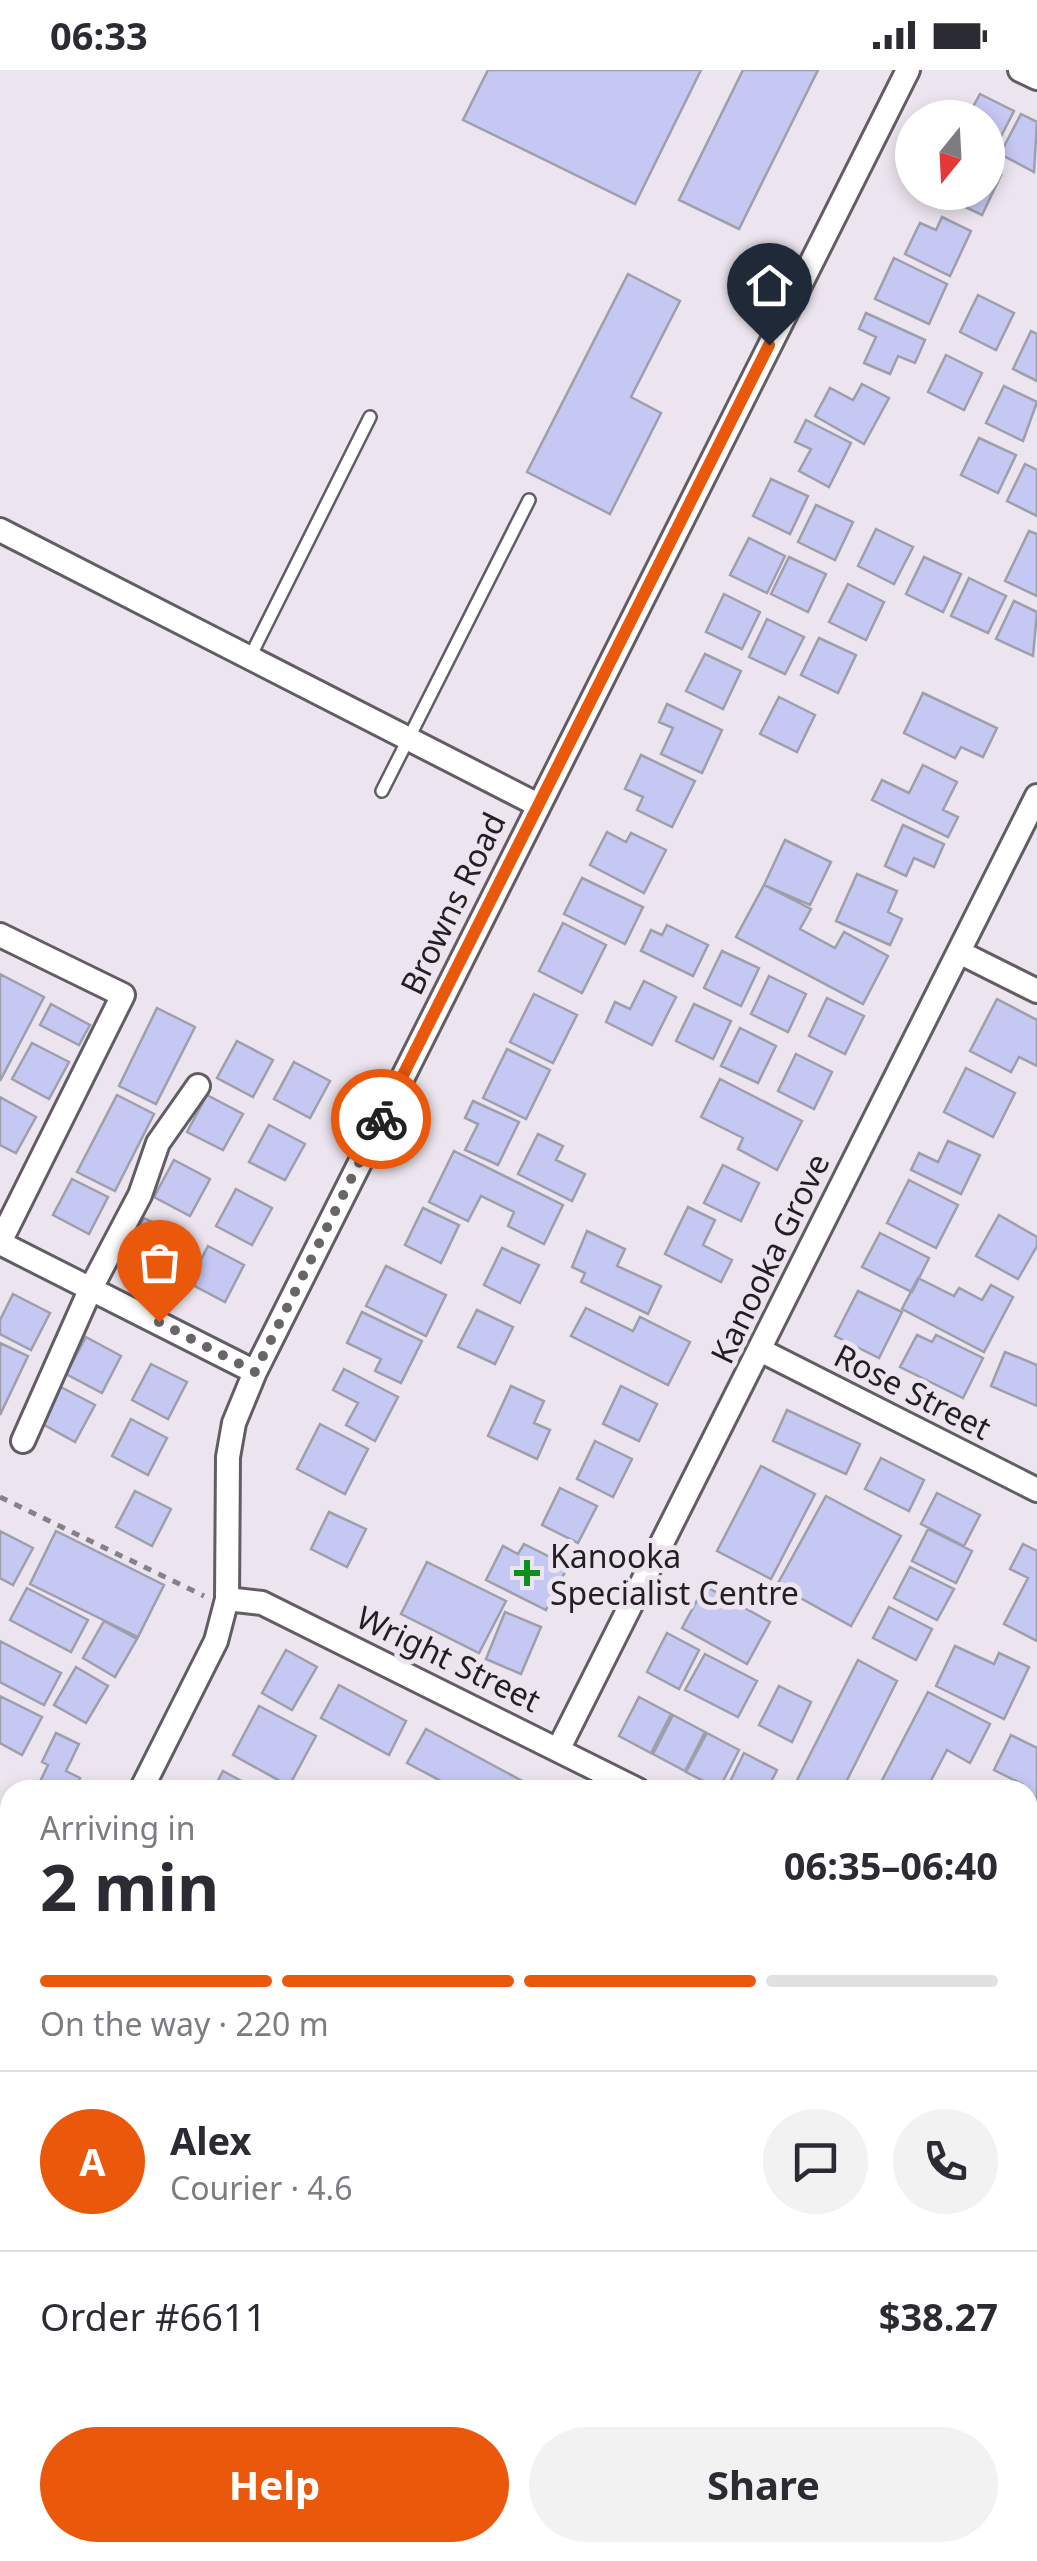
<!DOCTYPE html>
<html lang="en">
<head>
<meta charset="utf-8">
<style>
  :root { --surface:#fff; --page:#f2f2f3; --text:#2b2b33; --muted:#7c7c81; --line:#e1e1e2; --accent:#ea580c }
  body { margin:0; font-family:"Noto Sans",sans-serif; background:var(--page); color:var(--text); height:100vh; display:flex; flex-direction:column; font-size:38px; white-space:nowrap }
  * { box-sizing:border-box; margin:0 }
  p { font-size:32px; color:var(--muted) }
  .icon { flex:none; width:55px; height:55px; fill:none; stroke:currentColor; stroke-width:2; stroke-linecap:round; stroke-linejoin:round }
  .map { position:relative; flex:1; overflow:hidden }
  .sheet { position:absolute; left:0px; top:1710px; width:1038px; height:782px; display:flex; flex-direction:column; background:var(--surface); border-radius:30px 30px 0 0; box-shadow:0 5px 15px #0003 }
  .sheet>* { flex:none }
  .needle { width:65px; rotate:198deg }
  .fabs { position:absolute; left:895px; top:30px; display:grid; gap:20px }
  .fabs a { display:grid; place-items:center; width:110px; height:110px; border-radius:50%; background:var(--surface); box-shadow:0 5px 15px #0003; font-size:50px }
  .pin { position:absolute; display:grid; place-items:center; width:85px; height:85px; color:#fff; margin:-102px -42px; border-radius:50% 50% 50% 0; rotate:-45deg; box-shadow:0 0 10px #0007 }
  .pin .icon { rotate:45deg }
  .courier { position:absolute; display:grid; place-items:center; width:100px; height:100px; margin:-50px; border:8px solid #ea580c; border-radius:50%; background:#fff; color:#222; box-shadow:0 2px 12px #0007 }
  .summary em { font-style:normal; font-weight:700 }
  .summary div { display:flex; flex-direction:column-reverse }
  .summary { display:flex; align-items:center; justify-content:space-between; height:170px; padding:0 40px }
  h1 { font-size:65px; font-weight:700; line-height:75px }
  .bar { display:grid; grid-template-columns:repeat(4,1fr); gap:15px 10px; align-content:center; height:120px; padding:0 40px }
  .bar i { height:12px; border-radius:8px; background:var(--line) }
  .bar .on { background:var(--accent) }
  .bar p { grid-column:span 4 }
  .line { display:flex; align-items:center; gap:25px; padding:0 40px; border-top:2px solid var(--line) }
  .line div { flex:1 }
  .round { display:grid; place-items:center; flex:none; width:105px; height:105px; border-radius:52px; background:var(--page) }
  .button { display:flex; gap:20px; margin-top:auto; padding:20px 40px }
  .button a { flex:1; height:115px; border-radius:60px; background:var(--accent); color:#fff; font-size:40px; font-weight:700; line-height:115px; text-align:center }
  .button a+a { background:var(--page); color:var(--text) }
  .status { display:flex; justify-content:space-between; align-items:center; height:70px; padding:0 50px; background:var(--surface); direction:ltr }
  .status svg { height:28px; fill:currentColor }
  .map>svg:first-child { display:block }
</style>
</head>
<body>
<div class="status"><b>06:33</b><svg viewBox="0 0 49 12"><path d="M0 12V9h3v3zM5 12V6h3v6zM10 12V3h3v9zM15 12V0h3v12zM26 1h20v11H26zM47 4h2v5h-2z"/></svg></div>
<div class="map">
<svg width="1037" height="2491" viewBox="0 0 1037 2491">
  <rect width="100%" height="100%" fill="#ece5ef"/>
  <path fill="#c4c8f2" stroke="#9e9faa" stroke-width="2.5" d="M 488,0 L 701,0 L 635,134 L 463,50 Z
    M 743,0 L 818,0 L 739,159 L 679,130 Z
    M 980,24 L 1014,41 L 993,82 L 988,79 L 988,48 L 967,48 Z
    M 1021,44 L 1037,52 L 1034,102 L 1000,84 Z
    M 988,99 L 1001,105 L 982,145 L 934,122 L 988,122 Z
    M 942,147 L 971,161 L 950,206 L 905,184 L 920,153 L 936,160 Z
    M 894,188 L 947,214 L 929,254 L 875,229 Z
    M 628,204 L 680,231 L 631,327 L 661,343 L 610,444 L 527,402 Z
    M 978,225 L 1014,243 L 996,280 L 960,262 Z
    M 866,243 L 925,270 L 915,293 L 898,286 L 890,304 L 864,293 L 876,267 L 859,259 Z
    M 1031,261 L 1037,264 L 1037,311 L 1013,299 Z
    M 946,285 L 982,303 L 964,340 L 928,322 Z
    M 862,314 L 889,328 L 864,374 L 815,346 L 830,318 L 853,330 Z
    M 1004,316 L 1037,332 L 1023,371 L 986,353 Z
    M 806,350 L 851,373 L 829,417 L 799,401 L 811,379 L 795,372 Z
    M 979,368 L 1016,385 L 998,423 L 961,405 Z
    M 1025,394 L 1037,400 L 1037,446 L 1007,431 Z
    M 771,409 L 808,426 L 790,464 L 753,446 Z
    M 816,435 L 853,452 L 835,490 L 798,472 Z
    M 876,459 L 913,477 L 894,514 L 858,496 Z
    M 1029,461 L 1037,464 L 1037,526 L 1005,511 Z
    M 749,468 L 785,486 L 767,523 L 730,505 Z
    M 789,487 L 826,504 L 808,542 L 771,524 Z
    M 924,487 L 961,504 L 943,542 L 906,524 Z
    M 969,508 L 1006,526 L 988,563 L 951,546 Z
    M 848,514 L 884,532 L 866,570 L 829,552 Z
    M 724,524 L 760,542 L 742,579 L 706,562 Z
    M 1014,531 L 1037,542 L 1033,586 L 996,569 Z
    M 767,549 L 804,567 L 785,604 L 749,587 Z
    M 819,568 L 856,585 L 838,623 L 801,605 Z
    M 705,584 L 741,601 L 723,639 L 686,621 Z
    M 923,623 L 997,658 L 983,687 L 961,677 L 955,688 L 904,663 Z
    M 779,627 L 815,645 L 797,682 L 760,664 Z
    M 667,634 L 722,660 L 702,703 L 661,684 L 673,658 L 659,652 Z
    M 641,685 L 695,711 L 672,757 L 637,740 L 643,727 L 625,719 Z
    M 923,695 L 957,712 L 943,740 L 958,747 L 948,767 L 872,730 L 882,710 L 909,723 Z
    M 903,755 L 944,774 L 934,797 L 914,788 L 906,806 L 885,796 Z
    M 607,762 L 626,772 L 631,763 L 666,780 L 644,823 L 590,795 Z
    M 785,770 L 831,792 L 810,835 L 764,815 Z
    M 857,804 L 897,821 L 888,842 L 902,849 L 890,875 L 836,851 Z
    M 582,808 L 643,837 L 625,874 L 564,844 Z
    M 764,815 L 811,839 L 800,859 L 835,878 L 844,862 L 888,886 L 863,934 L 736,867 Z
    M 563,853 L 606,875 L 582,923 L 539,901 Z
    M 667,855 L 708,875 L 693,906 L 641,881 L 651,860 L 662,865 Z
    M 722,881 L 759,898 L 741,936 L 704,918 Z
    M 0,904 L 44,927 L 0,1011 Z
    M 769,906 L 806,924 L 788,962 L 751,944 Z
    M 644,911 L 676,927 L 652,975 L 606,952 L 615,932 L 630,939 Z
    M 534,924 L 577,945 L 553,993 L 510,972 Z
    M 827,928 L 864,946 L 845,984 L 809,966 Z
    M 997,929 L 1037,950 L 1037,996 L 1019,987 L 1011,1002 L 970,981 Z
    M 51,934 L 90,955 L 79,975 L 40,955 Z
    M 694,934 L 731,951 L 713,989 L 676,971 Z
    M 157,938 L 195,957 L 156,1034 L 119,1016 Z
    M 740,958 L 776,976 L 758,1013 L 721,996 Z
    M 237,971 L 273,990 L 253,1027 L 217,1008 Z
    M 32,973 L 69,992 L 49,1029 L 12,1009 Z
    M 507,979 L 550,1000 L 526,1049 L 483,1028 Z
    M 796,984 L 832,1002 L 814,1039 L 778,1021 Z
    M 294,992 L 330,1011 L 310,1048 L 274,1029 Z
    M 966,998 L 1015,1023 L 993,1067 L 944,1042 Z
    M 720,1009 L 802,1051 L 777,1100 L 738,1079 L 743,1068 L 701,1047 Z
    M 117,1025 L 154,1044 L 115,1121 L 77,1102 Z
    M 207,1025 L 243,1044 L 223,1080 L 187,1062 Z
    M 0,1027 L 36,1047 L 16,1083 L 0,1075 Z
    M 473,1031 L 519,1052 L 498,1095 L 465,1080 L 478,1054 L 465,1048 Z
    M 269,1055 L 305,1074 L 285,1110 L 249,1092 Z
    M 538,1064 L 563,1076 L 556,1090 L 585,1104 L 572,1131 L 518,1104 Z
    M 948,1071 L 980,1085 L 961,1124 L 911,1100 L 919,1083 L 938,1092 Z
    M 454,1081 L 563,1135 L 544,1174 L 508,1156 L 514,1142 L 481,1126 L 468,1151 L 429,1132 Z
    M 174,1090 L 210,1109 L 190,1146 L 154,1127 Z
    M 723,1095 L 759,1113 L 741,1151 L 704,1133 Z
    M 72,1109 L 108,1127 L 89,1164 L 53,1145 Z
    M 909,1110 L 958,1135 L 936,1178 L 887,1153 Z
    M 236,1119 L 272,1138 L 252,1175 L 216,1156 Z
    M 688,1137 L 715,1150 L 703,1175 L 732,1190 L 721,1212 L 665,1184 Z
    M 423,1138 L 459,1155 L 441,1193 L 405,1175 Z
    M 999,1145 L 1037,1167 L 1037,1176 L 1018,1209 L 976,1186 Z
    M 144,1148 L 180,1166 L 160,1203 L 124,1184 Z
    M 587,1161 L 625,1179 L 617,1196 L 661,1216 L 648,1244 L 581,1212 L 585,1203 L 572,1197 Z
    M 880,1163 L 929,1188 L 912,1222 L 862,1197 Z
    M 208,1176 L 244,1195 L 225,1232 L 189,1213 Z
    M 502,1178 L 539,1195 L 520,1233 L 484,1215 Z
    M 386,1196 L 446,1225 L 426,1266 L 366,1236 Z
    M 918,1208 L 954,1226 L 959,1218 L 982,1230 L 991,1215 L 1013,1227 L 984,1282 L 902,1239 Z
    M 858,1221 L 902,1242 L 879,1288 L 835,1266 Z
    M 13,1224 L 50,1243 L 31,1280 L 0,1264 L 0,1250 Z
    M 586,1238 L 633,1261 L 640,1247 L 690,1272 L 668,1315 L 571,1266 Z
    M 477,1240 L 513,1257 L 495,1294 L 458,1277 Z
    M 362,1242 L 422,1271 L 401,1313 L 375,1301 L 381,1289 L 347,1273 Z
    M 917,1265 L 932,1272 L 936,1265 L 983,1288 L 963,1328 L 900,1297 Z
    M 86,1267 L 121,1286 L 102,1323 L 66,1304 Z
    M 0,1273 L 28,1286 L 0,1345 Z
    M 1005,1282 L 1037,1295 L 1037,1336 L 991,1316 Z
    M 151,1294 L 187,1312 L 168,1349 L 132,1330 Z
    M 344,1299 L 398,1327 L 375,1371 L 346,1355 L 358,1333 L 333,1320 Z
    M 59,1316 L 95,1335 L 75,1372 L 39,1352 Z
    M 511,1316 L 544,1331 L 534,1353 L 550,1360 L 537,1389 L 488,1366 Z
    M 621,1316 L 657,1334 L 639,1371 L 603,1354 Z
    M 787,1340 L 860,1374 L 846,1404 L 773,1371 Z
    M 131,1349 L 167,1368 L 148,1405 L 112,1386 Z
    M 320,1354 L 368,1379 L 345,1424 L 297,1399 Z
    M 595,1371 L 632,1389 L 613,1427 L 577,1409 Z
    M 881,1388 L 924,1410 L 909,1441 L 865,1419 Z
    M 761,1396 L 815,1424 L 771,1509 L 717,1481 Z
    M 560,1418 L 597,1436 L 578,1473 L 542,1455 Z
    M 135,1421 L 171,1439 L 152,1476 L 116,1457 Z
    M 937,1423 L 980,1445 L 964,1476 L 921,1454 Z
    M 826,1426 L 901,1466 L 851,1556 L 777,1515 Z
    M 329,1442 L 366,1459 L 347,1497 L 311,1479 Z
    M 928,1459 L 972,1481 L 956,1513 L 912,1491 Z
    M 0,1461 L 33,1478 L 13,1515 L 0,1508 Z
    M 56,1461 L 164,1515 L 138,1567 L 30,1514 Z
    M 524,1474 L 568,1496 L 546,1540 L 486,1510 L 503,1476 L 518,1484 Z
    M 1023,1474 L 1037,1481 L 1037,1571 L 1004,1554 L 1028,1508 L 1010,1499 Z
    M 427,1492 L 506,1531 L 479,1583 L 401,1544 Z
    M 910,1497 L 954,1519 L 937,1550 L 894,1528 Z
    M 705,1516 L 770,1552 L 747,1594 L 682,1558 Z
    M 27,1518 L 88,1550 L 71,1582 L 10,1550 Z
    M 889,1537 L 932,1559 L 916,1590 L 873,1568 Z
    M 505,1542 L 541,1557 L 521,1604 L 486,1589 Z
    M 104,1551 L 137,1569 L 115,1607 L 83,1588 Z
    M 667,1563 L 699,1580 L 679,1619 L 647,1602 Z
    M 0,1571 L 61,1603 L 44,1635 L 0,1612 Z
    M 955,1576 L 994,1594 L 999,1583 L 1029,1597 L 1004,1649 L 936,1616 Z
    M 286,1580 L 317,1597 L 292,1640 L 262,1623 Z
    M 705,1584 L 757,1611 L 738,1647 L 685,1620 Z
    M 858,1590 L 897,1611 L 842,1720 L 792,1720 Z
    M 76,1597 L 108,1616 L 86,1653 L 54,1635 Z
    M 339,1615 L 406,1651 L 389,1685 L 321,1648 Z
    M 779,1616 L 811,1632 L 792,1672 L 759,1655 Z
    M 928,1622 L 990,1654 L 970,1693 L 947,1680 L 926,1720 L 877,1720 Z
    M 0,1626 L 42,1647 L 22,1685 L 0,1673 Z
    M 639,1627 L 671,1644 L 651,1683 L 619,1666 Z
    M 259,1636 L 316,1666 L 289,1716 L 233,1685 Z
    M 673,1645 L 705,1662 L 685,1701 L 653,1684 Z
    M 426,1659 L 539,1720 L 458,1720 L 407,1693 Z
    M 56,1663 L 79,1674 L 66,1701 L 80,1708 L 75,1720 L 36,1720 L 48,1695 L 42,1692 Z
    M 707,1663 L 739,1680 L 719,1719 L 686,1702 Z
    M 1011,1665 L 1037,1678 L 1037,1771 L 1028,1790 L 1028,1720 L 1019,1720 L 1022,1714 L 994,1700 Z
    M 744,1683 L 777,1700 L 767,1720 L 726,1720 Z
    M 223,1701 L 258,1720 L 213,1720 Z
    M 1037,1796 L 1037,1859 L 1028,1855 L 1028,1815 Z
    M 1028,2161 L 1037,2166 L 1034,2403 L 1028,2400 Z
    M 1028,2406 L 1037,2409 L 1037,2491 L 1022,2491 L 1007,2482 L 1028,2482 Z
    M 313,2482 L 492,2482 L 488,2491 L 309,2491 Z
    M 530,2482 L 796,2482 L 791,2491 L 525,2491 Z
    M 929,2482 L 965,2482 L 982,2491 L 925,2491 Z"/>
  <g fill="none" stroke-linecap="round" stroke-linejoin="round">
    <defs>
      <path id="service" d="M 251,585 L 370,347
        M 382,721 L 529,430
        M 1028,2062 L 1037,2043
        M 815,2491 L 819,2482"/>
      <path id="minor" d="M 1020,0 L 1037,8
        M 0,460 L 538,735
        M 0,865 L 123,925 L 0,1172
        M 959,882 L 1037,921
        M 0,1173 L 255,1302
        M 760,1280 L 1037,1420
        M 23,1371 L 91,1218 L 140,1125 L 158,1073 L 198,1016
        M 227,1529 L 262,1533 L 638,1720
        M 559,1678 L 1037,726
        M 141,1720 L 216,1571 L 227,1529 L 228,1387 L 234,1353 L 255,1302 L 908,0
        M 0,1823 L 10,1828
        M 1028,1917 L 1037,1922
        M 0,2000 L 10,1981
        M 0,2317 L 10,2322
        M 244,2491 L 248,2482"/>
    </defs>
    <use href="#service" stroke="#625c65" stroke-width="16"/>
    <use href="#minor" stroke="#625c65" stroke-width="28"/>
    <path stroke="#868188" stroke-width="5" stroke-dasharray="8 8" stroke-linecap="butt" d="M 0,1427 L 204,1526"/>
    <use href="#service" stroke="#fff" stroke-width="11"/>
    <use href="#minor" stroke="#fff" stroke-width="22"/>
  </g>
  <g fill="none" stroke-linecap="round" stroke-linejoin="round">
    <path stroke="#69646a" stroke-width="10" stroke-dasharray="0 18" d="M 159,1252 L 255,1302 L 381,1049"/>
    <path stroke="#ea580c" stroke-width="12" d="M 381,1049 L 769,275"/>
  </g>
  <path fill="#0b8f1e" stroke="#ece5ef" stroke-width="4" d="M522 1488h10v10h10v10h-10v10h-10v-10h-10v-10h10z"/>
  <g text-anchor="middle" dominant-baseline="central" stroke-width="10" stroke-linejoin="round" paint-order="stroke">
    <g font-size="32" fill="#221f23" stroke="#ece5ef">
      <text transform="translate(452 833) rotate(-64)">Browns Road</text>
      <text transform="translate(769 1188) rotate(-64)">Kanooka Grove</text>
      <text transform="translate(913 1321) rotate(27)">Rose Street</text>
      <text transform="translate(449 1588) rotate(26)">Wright Street</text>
    </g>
    <g font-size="32" fill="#221f23" stroke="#ece5ef" text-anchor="start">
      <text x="550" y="1485">Kanooka<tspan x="550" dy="37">Specialist Centre</tspan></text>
    </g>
  </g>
</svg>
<div class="fabs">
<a><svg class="needle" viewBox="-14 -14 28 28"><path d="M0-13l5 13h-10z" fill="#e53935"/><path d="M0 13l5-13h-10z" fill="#7c7c81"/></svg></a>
</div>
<div class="pin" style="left:159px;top:1252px;background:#ea580c"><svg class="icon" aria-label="bag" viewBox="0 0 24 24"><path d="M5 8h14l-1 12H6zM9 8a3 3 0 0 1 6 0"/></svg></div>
<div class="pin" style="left:769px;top:275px;background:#1f2937"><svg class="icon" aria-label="home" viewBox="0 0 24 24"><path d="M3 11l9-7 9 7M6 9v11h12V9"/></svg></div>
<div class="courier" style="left:381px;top:1049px"><svg class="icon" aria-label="bike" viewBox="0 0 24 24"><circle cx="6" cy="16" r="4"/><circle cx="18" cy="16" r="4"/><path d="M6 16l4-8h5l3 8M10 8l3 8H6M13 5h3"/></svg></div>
<section class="sheet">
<div class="summary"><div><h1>2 min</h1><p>Arriving in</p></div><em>06:35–06:40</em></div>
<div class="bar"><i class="on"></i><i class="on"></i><i class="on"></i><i></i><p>On the way · 220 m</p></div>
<div class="line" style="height:180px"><b class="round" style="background:var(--accent);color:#fff">A</b><div><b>Alex</b><p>Courier · 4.6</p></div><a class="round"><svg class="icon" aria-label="chat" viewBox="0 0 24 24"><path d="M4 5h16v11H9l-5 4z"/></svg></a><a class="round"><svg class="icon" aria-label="phone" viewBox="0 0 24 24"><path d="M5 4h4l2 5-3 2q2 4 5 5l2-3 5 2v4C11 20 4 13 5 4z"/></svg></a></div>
<div class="line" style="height:130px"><div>Order #6611</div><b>$38.27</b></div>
<div class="button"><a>Help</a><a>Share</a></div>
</section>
</div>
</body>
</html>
